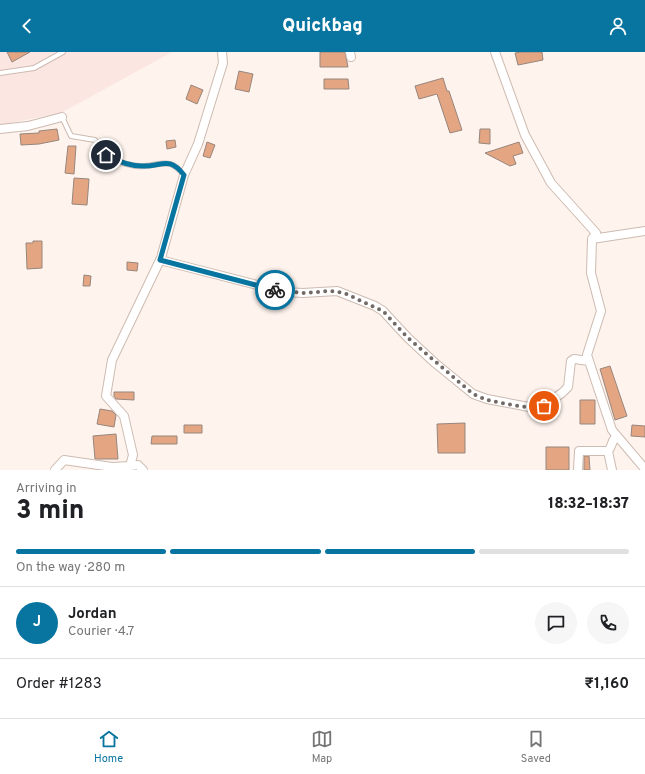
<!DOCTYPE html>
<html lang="en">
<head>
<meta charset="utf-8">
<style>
  :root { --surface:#fff; --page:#f6f6f6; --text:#202124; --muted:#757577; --line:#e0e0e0; --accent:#0875a0 }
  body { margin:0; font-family:Overpass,sans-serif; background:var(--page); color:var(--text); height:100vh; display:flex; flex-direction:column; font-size:15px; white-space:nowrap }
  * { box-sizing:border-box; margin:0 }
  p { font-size:13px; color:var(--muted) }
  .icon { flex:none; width:22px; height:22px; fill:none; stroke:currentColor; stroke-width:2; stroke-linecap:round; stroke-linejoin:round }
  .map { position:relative; height:418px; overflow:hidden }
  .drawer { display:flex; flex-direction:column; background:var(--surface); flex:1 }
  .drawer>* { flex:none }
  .pin { position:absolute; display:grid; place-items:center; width:34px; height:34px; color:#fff; margin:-17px; border:2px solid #fff; border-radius:50%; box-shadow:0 1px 4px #0007 }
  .courier { position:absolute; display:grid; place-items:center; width:40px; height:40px; margin:-20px; border:3px solid #0875a0; border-radius:50%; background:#fff; color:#222; box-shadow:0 1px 5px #0007 }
  .headline em { font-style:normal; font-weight:800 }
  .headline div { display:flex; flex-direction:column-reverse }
  .headline { display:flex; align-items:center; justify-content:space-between; height:68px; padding:0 16px }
  h1 { font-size:26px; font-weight:800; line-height:30px }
  .bar { display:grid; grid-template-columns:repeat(4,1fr); gap:6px 4px; align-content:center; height:48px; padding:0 16px }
  .bar i { height:5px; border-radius:3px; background:var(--line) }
  .bar .active { background:var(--accent) }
  .bar p { grid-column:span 4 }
  .line { display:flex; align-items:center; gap:10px; padding:0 16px; border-top:1px solid var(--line) }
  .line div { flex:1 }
  .round { display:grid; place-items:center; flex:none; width:42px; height:42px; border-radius:21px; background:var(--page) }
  header { display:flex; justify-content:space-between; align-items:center; height:52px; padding:0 16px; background:var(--accent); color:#fff; font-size:18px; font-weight:800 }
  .menu { display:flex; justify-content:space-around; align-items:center; height:56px; border-top:1px solid var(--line); background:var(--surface); font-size:11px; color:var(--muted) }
  .menu a { display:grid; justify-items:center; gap:2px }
  .menu .active { color:var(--accent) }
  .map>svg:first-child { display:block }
</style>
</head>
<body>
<header><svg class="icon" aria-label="back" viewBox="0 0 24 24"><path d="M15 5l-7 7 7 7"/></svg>Quickbag<svg class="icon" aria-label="person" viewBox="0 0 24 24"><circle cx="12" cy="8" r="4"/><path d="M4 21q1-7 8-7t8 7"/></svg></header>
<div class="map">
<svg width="645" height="418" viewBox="0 0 645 418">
  <rect width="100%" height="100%" fill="#fef3ed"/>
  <path fill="#fbe6e2" d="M 0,0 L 172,0 L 61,61 L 0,73 Z"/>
  <path fill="#e4a583" stroke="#97867d" d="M 7,0 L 30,0 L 12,10 Z
    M 320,0 L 345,0 L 348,15 L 320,15 Z
    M 521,0 L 542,0 L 543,8 L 518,13 L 515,1 Z
    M 239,19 L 253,22 L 249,40 L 235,37 Z
    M 443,26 L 447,39 L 449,39 L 462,78 L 450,81 L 437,42 L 419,47 L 415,34 Z
    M 324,27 L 348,27 L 349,37 L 324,37 Z
    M 191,33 L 203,38 L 197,52 L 186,47 Z
    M 57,77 L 59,88 L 39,92 L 21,93 L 20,82 L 39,81 L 39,79 Z
    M 480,77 L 490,77 L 490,92 L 479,91 Z
    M 175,88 L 176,95 L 167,97 L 166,89 Z
    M 207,90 L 215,93 L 210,106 L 203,104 Z
    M 519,90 L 523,101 L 513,104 L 516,112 L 510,114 L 485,101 Z
    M 68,94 L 76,94 L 74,122 L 65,121 Z
    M 74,126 L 89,127 L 87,153 L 72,152 Z
    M 33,189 L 42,189 L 42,216 L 27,217 L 26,191 L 33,191 Z
    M 127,210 L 138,211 L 137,219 L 127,218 Z
    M 84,223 L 91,224 L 90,234 L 83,234 Z
    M 610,314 L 627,364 L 615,368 L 600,317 Z
    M 114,340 L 134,340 L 134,348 L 116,347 L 114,344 Z
    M 580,348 L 595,348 L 595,372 L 580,372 Z
    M 100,357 L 112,359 L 116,363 L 114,375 L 97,372 Z
    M 465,371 L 465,401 L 438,401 L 437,372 Z
    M 184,373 L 202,373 L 202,381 L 184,381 Z
    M 632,373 L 645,374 L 645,385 L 631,384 Z
    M 116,382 L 118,407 L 95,407 L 93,384 Z
    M 152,384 L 177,384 L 177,392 L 151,392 Z
    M 546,395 L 569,395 L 569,418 L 546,418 Z
    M 584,404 L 589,404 L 590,418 L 584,418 Z"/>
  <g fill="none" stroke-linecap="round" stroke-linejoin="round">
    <defs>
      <path id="lane" d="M 0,21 L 34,16 L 63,0
        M 62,65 L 71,84 L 95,88 C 99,93 100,99 106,103 C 116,110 133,115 145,114 C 164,112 170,106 184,123"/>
      <path id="street" d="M 350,0 L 351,5
        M 495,0 L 525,83 L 551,131 L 596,181 L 592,187 L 591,221 L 601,259 L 587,303 L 612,378 L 645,417
        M 0,77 L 28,74 L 62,65
        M 592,187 L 645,179
        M 160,208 L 285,240 L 303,241 L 337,239 L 375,254 L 383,259 L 408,286 L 435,311 L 473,342 L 487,347 L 534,356 L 543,354 L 562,341 L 568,335 L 571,309 L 574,307 L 589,309
        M 608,399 L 612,418
        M 130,414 L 138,413 L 143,418
        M 55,418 L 64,408 L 112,415 L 130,414 L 133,403 L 124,364 L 106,344 L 112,308 L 161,206 L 184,123 L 198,92 L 223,11 L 222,0
        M 578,418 L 579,399 L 608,399 C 613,394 611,388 617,384"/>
    </defs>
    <use href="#lane" stroke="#cdbbb1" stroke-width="6"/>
    <use href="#street" stroke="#cdbbb1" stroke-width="10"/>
    <use href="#lane" stroke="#fff" stroke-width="4"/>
    <use href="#street" stroke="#fff" stroke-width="8"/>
  </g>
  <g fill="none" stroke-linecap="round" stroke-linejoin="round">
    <path stroke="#726a66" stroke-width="4" stroke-dasharray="0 7.2" d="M 275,238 L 303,241 L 330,239 L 344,241 L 383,259 L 408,286 L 473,342 L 487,348 L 512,353 L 534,356 L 544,354"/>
    <path stroke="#0875a0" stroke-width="5" d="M 106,103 C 117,109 129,114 142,114 C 162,115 168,103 184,123 L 160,208 L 275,238"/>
  </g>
</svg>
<div class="pin" style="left:544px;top:354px;background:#ea580c"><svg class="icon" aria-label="bag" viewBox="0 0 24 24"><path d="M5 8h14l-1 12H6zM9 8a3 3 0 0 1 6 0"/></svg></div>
<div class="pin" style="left:106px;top:103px;background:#1f2937"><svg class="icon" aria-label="home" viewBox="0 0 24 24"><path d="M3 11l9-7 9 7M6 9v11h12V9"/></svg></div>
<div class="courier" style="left:275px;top:238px"><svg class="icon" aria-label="bike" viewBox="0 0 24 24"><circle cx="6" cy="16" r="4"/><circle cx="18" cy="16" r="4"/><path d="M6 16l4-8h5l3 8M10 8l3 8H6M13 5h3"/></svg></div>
</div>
<section class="drawer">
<div class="headline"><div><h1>3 min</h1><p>Arriving in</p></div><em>18:32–18:37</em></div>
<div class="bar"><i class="active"></i><i class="active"></i><i class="active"></i><i></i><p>On the way · 280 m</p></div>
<div class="line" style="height:72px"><b class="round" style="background:var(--accent);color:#fff">J</b><div><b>Jordan</b><p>Courier · 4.7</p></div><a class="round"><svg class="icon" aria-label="chat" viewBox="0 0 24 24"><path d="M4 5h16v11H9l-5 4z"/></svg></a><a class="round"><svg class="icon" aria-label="phone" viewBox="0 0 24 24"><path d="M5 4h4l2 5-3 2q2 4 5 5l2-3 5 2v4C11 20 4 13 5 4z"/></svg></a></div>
<div class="line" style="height:52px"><div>Order #1283</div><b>₹1,160</b></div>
</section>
<nav class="menu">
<a class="active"><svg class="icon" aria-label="home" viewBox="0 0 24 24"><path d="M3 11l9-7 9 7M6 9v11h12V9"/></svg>Home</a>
<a><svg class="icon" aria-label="map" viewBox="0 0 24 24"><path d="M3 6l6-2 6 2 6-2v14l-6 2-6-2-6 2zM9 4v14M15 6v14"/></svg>Map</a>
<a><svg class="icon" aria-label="saved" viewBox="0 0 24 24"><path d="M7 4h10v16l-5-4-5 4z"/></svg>Saved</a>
</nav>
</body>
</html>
